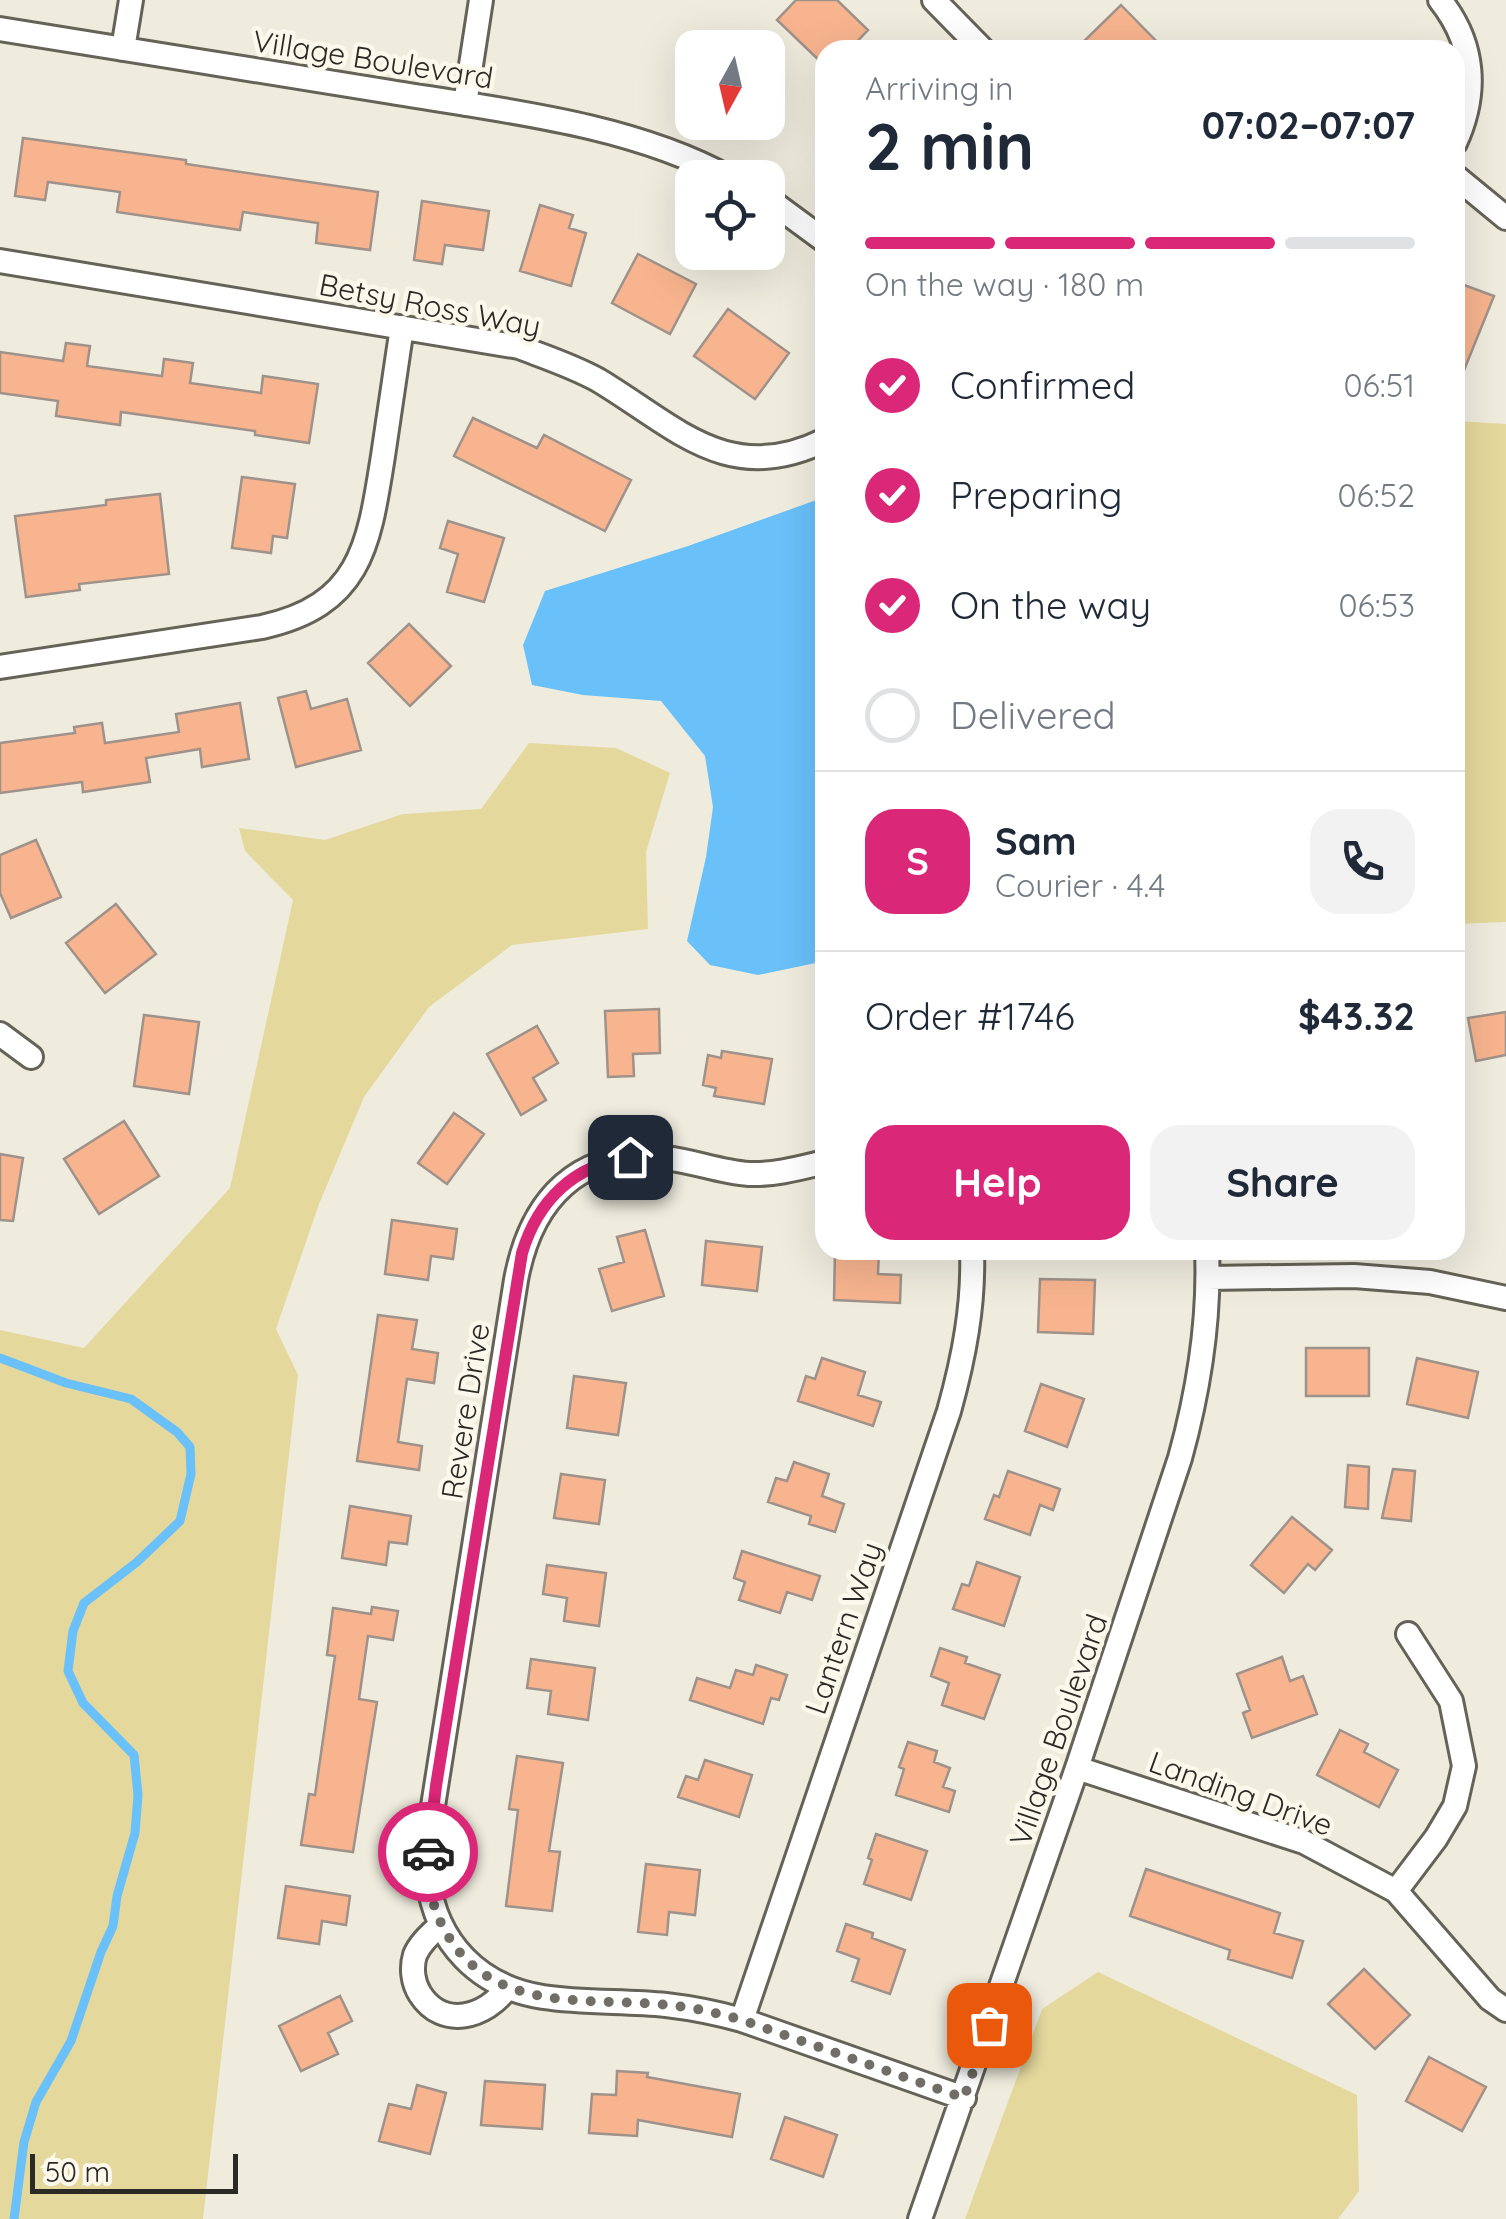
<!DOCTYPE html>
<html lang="en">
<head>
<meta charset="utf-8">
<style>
  :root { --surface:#fff; --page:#f2f2f3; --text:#1f2937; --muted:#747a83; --line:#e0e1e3; --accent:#db2777 }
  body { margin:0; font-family:Quicksand,sans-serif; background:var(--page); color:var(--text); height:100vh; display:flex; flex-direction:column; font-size:38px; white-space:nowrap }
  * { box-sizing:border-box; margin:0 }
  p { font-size:32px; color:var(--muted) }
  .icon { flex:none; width:55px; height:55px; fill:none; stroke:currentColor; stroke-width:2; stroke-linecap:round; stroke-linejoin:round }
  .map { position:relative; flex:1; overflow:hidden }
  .details { position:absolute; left:815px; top:40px; width:650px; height:1220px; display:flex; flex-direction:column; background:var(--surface); border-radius:30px; box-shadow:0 10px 40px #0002 }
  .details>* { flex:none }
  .needle { width:65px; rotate:188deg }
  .tools { position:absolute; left:675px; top:30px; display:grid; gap:20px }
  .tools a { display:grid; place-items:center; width:110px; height:110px; border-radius:20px; background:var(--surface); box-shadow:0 10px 40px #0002; font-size:50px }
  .scale { position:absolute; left:30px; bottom:25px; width:208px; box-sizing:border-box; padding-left:10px; border:5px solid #2b2a25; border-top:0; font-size:28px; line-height:35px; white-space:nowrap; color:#2b2a25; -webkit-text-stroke:8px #fcf9ec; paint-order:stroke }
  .pin { position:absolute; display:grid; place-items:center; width:85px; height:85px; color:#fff; margin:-42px; border-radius:20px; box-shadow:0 5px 15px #0006 }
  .courier { position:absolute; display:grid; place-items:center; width:100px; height:100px; margin:-50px; border:8px solid #db2777; border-radius:50%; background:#fff; color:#222; box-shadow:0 2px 12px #0007 }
  .head em { font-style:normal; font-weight:700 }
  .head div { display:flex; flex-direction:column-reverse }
  .head { display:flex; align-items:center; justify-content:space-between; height:170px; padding:0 50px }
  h1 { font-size:65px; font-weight:700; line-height:75px }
  .bar { display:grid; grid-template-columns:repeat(4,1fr); gap:15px 10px; align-content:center; height:120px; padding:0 50px }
  .bar i { height:12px; border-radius:8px; background:var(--line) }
  .bar .on { background:var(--accent) }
  .bar p { grid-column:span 4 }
  .line { display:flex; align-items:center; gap:25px; padding:0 50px; border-top:2px solid var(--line) }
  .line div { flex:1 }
  .round { display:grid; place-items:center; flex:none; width:105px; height:105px; border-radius:30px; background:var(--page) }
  ol { padding:0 50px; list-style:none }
  li { display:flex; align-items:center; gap:30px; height:110px }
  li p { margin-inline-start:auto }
  li .icon { padding:10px; border-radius:50%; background:var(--accent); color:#fff; stroke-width:4 }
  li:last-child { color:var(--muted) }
  li i { width:55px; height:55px; border:5px solid var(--line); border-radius:50% }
  .action { display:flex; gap:20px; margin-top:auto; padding:20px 50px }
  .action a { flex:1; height:115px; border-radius:30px; background:var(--accent); color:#fff; font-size:40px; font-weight:700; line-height:115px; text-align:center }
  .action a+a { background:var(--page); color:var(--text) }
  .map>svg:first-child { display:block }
</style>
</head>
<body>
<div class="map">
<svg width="1506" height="2219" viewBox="0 0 1506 2219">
  <rect width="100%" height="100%" fill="#efecde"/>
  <path fill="#e4d89d" d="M 1455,421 L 1506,424 L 1506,922 L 1455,924 Z
    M 529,743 L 616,748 L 670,773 L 646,852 L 648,929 L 512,945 L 429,1007 L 364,1097 L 319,1204 L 276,1329 L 298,1375 L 203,2219 L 0,2219 L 0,1330 L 84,1348 L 230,1188 L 293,900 L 245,851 L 239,828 L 325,840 L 403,814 L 481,809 Z
    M 1098,1972 L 1357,2095 L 1359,2191 L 1338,2219 L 965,2219 L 1042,2009 Z"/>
  <path fill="#6ac0f9" d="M 822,498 L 825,498 L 825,961 L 758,975 L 710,965 L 687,941 L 706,857 L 713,807 L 705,756 L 661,701 L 583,695 L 532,685 L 523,645 L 545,591 L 688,546 Z"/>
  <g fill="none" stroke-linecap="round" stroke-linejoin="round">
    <path stroke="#6ac0f9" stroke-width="9" d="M 0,1358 L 66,1383 L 131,1399 L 177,1432 L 190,1447 L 191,1474 L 180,1521 L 137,1562 L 84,1603 L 73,1631 L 68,1671 L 83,1703 L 134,1755 L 138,1795 L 135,1833 L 117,1896 L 113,1926 L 101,1952 L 71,2041 L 36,2102 L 24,2142 L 14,2219"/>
  </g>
  <path fill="#f7b48e" stroke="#9f928b" stroke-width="2.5" d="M 796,0 L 837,0 L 868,30 L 849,50 L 825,50 L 825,66 L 777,20 Z
    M 1121,5 L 1165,50 L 1075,50 Z
    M 23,138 L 186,160 L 186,164 L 378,192 L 370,250 L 316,243 L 318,223 L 243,212 L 240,230 L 117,212 L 120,192 L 48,182 L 45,200 L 15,196 Z
    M 422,201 L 489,211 L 483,250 L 445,245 L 442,264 L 414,260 Z
    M 540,205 L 573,215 L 569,228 L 586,233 L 571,286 L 520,271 Z
    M 638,254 L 696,284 L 670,334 L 612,303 Z
    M 1464,285 L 1494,296 L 1456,390 L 1455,306 Z
    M 728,309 L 789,353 L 755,399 L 694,356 Z
    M 66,343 L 90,346 L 87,366 L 162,376 L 164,359 L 193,363 L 190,383 L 261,393 L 263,376 L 318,384 L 309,443 L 255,435 L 255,431 L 121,412 L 120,425 L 56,416 L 58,401 L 0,393 L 0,352 L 63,361 Z
    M 473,418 L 537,448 L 544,435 L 631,480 L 605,531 L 454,456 Z
    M 242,477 L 295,484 L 287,538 L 273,536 L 271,553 L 232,548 Z
    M 160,494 L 169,574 L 79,584 L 80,590 L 26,597 L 15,516 L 106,505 L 106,500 Z
    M 448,521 L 504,538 L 484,602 L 447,592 L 458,554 L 440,548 Z
    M 409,624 L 451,666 L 410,706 L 368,663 Z
    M 306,691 L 311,709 L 347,699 L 361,750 L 296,767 L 278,698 Z
    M 240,703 L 249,759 L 202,767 L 200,749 L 146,758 L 150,782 L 83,792 L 82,782 L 0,793 L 0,743 L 75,733 L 74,727 L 102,723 L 105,743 L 179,732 L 176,714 Z
    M 36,840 L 61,897 L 11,918 L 0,893 L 0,855 Z
    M 116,904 L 156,954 L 105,993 L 66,943 Z
    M 659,1009 L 660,1053 L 633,1054 L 634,1076 L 608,1077 L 605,1011 Z
    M 1506,1012 L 1506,1055 L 1476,1061 L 1468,1018 Z
    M 144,1015 L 199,1022 L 189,1094 L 134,1086 Z
    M 537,1026 L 558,1063 L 533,1078 L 546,1100 L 521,1115 L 487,1054 Z
    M 722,1051 L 772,1059 L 764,1104 L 714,1096 L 716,1088 L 703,1085 L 708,1055 L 721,1058 Z
    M 454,1113 L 484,1134 L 447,1184 L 418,1163 Z
    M 124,1121 L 159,1176 L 99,1214 L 64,1159 Z
    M 0,1154 L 23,1158 L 13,1221 L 0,1220 Z
    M 392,1220 L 457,1229 L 453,1259 L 431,1256 L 428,1280 L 385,1274 Z
    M 645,1230 L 664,1296 L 612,1311 L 599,1269 L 624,1262 L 617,1237 Z
    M 706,1241 L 762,1247 L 757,1291 L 702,1285 Z
    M 835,1250 L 879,1250 L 878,1274 L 901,1275 L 900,1303 L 834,1300 Z
    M 1040,1279 L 1095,1280 L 1093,1334 L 1038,1332 Z
    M 378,1315 L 417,1320 L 412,1349 L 438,1353 L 434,1383 L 407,1379 L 398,1442 L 422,1446 L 419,1470 L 357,1461 Z
    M 1306,1348 L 1369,1348 L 1369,1396 L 1306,1396 Z
    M 822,1358 L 865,1372 L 858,1395 L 881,1402 L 873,1426 L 798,1401 L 806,1376 L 815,1379 Z
    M 1417,1358 L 1478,1372 L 1468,1418 L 1407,1404 Z
    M 574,1376 L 626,1383 L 618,1435 L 567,1428 Z
    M 1041,1384 L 1084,1399 L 1067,1447 L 1025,1431 Z
    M 794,1462 L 829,1474 L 822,1496 L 844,1504 L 835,1532 L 809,1524 L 811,1516 L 768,1502 L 776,1478 L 787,1481 Z
    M 1348,1465 L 1369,1467 L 1368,1509 L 1345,1507 Z
    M 1393,1469 L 1415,1471 L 1411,1521 L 1382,1518 Z
    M 1008,1471 L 1060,1489 L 1053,1510 L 1040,1505 L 1030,1535 L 985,1519 L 994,1495 L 999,1497 Z
    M 561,1474 L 605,1480 L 599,1524 L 554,1518 Z
    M 350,1506 L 411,1516 L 407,1544 L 389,1542 L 386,1565 L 342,1558 Z
    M 1292,1517 L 1332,1550 L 1315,1570 L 1308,1564 L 1284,1593 L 1251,1565 Z
    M 742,1551 L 820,1576 L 812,1600 L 787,1592 L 780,1613 L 739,1600 L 745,1582 L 734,1578 Z
    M 977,1562 L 1020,1577 L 1004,1626 L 953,1609 L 962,1584 L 969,1586 Z
    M 547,1565 L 606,1573 L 599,1626 L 564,1621 L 567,1598 L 543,1594 Z
    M 372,1607 L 398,1611 L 393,1640 L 368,1636 L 359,1699 L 377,1702 L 353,1852 L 301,1845 L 309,1794 L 315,1795 L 335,1656 L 327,1655 L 333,1608 L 371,1614 Z
    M 940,1648 L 967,1657 L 965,1663 L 1000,1675 L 984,1719 L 942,1705 L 949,1683 L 931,1676 Z
    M 1282,1657 L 1290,1681 L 1303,1676 L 1317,1714 L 1252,1738 L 1243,1713 L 1250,1710 L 1237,1674 Z
    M 531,1659 L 595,1668 L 588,1720 L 548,1714 L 551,1691 L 527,1688 Z
    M 756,1665 L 787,1675 L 779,1700 L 771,1698 L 763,1724 L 690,1700 L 697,1678 L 730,1688 L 736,1670 L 753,1675 Z
    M 1340,1730 L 1368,1744 L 1364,1752 L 1398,1770 L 1379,1807 L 1317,1775 Z
    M 908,1742 L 937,1751 L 934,1762 L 950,1768 L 943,1787 L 955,1791 L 949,1812 L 896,1795 L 904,1769 L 899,1767 Z
    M 517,1756 L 563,1763 L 549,1851 L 560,1852 L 552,1911 L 506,1906 L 518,1810 L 509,1809 Z
    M 705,1760 L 752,1775 L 739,1817 L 678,1797 L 686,1776 L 698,1780 Z
    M 876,1834 L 927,1851 L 911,1900 L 864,1884 L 872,1860 L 868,1858 Z
    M 646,1864 L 700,1870 L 695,1915 L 669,1912 L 667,1935 L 638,1932 Z
    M 1146,1869 L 1280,1913 L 1274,1933 L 1303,1941 L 1292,1978 L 1228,1959 L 1230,1950 L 1130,1916 Z
    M 286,1886 L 350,1896 L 346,1925 L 322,1921 L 319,1944 L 278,1938 Z
    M 846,1924 L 873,1933 L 872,1938 L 905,1950 L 890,1994 L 852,1981 L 859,1959 L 837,1951 Z
    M 1364,1969 L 1410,2015 L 1375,2049 L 1328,2004 Z
    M 340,1996 L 352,2021 L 328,2033 L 338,2054 L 301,2071 L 279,2026 Z
    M 1429,2057 L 1486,2087 L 1462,2131 L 1406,2101 Z
    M 617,2071 L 648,2073 L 647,2077 L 740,2094 L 732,2137 L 638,2120 L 637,2136 L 589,2133 L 592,2094 L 616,2095 Z
    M 485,2081 L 545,2085 L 542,2129 L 481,2125 Z
    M 417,2085 L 446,2093 L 430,2154 L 379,2141 L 389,2104 L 411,2109 Z
    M 785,2117 L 837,2135 L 823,2177 L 771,2159 Z"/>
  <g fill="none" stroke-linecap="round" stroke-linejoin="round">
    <defs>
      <path id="street" d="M 934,0 L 983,50
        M 1440,0 C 1475,44 1478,93 1455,143
        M 0,29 C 130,50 261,71 391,92 C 500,110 632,124 729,178
        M 123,49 L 131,0
        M 465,104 L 481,0
        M 1455,176 L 1506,218
        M 768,199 L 825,241
        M 0,261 L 519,347 C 545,357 573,366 598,380 C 675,426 728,488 825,440
        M 0,667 L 262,627 C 362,605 369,544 383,456 C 389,413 396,370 402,327
        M 0,1034 L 31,1057
        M 825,1162 C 800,1168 775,1175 749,1174 C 720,1172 693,1161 665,1158 C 579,1148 531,1199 516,1280 L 430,1825 C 428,1843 426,1861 428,1879 C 436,1943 479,1987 543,1997 C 583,2003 625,2001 666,2005 C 692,2008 717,2013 742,2020 L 964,2098
        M 1208,1278 L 1354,1276 L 1430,1282 L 1506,1298
        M 1077,1768 L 1304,1842 L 1396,1891 L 1490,1999 L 1506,2010
        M 1396,1891 L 1436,1838 L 1455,1806 L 1464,1766 L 1451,1701 L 1408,1634
        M 441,1925 C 431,1933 420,1943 415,1955 C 411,1968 413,1983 420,1994 C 443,2030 486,2017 507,1988
        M 742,2020 L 949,1411 C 964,1357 974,1305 972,1250
        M 920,2219 L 1077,1768 L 1180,1458 C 1199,1389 1210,1321 1207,1250"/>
    </defs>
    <use href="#street" stroke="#656257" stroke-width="28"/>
    <use href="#street" stroke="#fff" stroke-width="22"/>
  </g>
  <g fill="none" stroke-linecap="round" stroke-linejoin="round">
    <path stroke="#706e66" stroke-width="10" stroke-dasharray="0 18" d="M 428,1852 C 426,1883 433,1913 450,1939 C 498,2014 590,1997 667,2005 C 692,2007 717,2013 742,2020 L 964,2098 L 989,2025"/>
    <path stroke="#db2777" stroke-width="12" d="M 428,1852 L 436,1786 L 522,1253 C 538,1200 574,1165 630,1157"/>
  </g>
  <g text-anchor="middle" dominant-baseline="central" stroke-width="9" stroke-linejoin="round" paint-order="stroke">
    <g font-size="30" fill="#2b2a25" stroke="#fcf9ec">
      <text transform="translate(373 59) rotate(9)">Village Boulevard</text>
      <text transform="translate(430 305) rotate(11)">Betsy Ross Way</text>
      <text transform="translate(465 1411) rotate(-81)">Revere Drive</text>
      <text transform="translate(843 1628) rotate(-71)">Lantern Way</text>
      <text transform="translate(1058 1730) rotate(-71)">Village Boulevard</text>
      <text transform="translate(1241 1793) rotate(20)">Landing Drive</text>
    </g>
  </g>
</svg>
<div class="tools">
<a><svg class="needle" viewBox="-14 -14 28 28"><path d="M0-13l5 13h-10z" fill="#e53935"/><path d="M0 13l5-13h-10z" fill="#747a83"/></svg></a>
<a><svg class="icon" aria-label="locate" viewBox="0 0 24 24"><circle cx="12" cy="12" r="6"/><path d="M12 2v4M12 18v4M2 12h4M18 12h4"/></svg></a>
</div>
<div class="scale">50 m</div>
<div class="pin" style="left:989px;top:2025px;background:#ea580c"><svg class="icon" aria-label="bag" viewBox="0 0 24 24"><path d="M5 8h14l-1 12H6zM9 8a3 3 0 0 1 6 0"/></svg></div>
<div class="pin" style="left:630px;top:1157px;background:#1f2937"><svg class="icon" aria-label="home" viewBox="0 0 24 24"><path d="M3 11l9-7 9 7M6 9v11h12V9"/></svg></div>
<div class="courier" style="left:428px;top:1852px"><svg class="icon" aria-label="car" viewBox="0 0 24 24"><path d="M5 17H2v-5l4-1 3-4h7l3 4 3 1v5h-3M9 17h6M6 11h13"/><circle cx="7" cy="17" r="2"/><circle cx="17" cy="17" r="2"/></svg></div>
<section class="details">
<div class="head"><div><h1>2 min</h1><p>Arriving in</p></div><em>07:02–07:07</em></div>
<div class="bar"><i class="on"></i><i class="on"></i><i class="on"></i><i></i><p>On the way · 180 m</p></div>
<ol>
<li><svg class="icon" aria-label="check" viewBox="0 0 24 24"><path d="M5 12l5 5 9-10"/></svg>Confirmed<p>06:51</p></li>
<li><svg class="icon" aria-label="check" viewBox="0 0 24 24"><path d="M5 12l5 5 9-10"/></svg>Preparing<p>06:52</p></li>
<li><svg class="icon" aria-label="check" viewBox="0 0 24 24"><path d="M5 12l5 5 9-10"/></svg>On the way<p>06:53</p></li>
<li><i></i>Delivered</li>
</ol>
<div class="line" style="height:180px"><b class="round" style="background:var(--accent);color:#fff">S</b><div><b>Sam</b><p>Courier · 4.4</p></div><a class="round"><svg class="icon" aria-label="phone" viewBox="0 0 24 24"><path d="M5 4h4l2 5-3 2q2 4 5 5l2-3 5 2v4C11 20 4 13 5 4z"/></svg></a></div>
<div class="line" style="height:130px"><div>Order #1746</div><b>$43.32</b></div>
<div class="action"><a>Help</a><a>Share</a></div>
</section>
</div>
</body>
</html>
